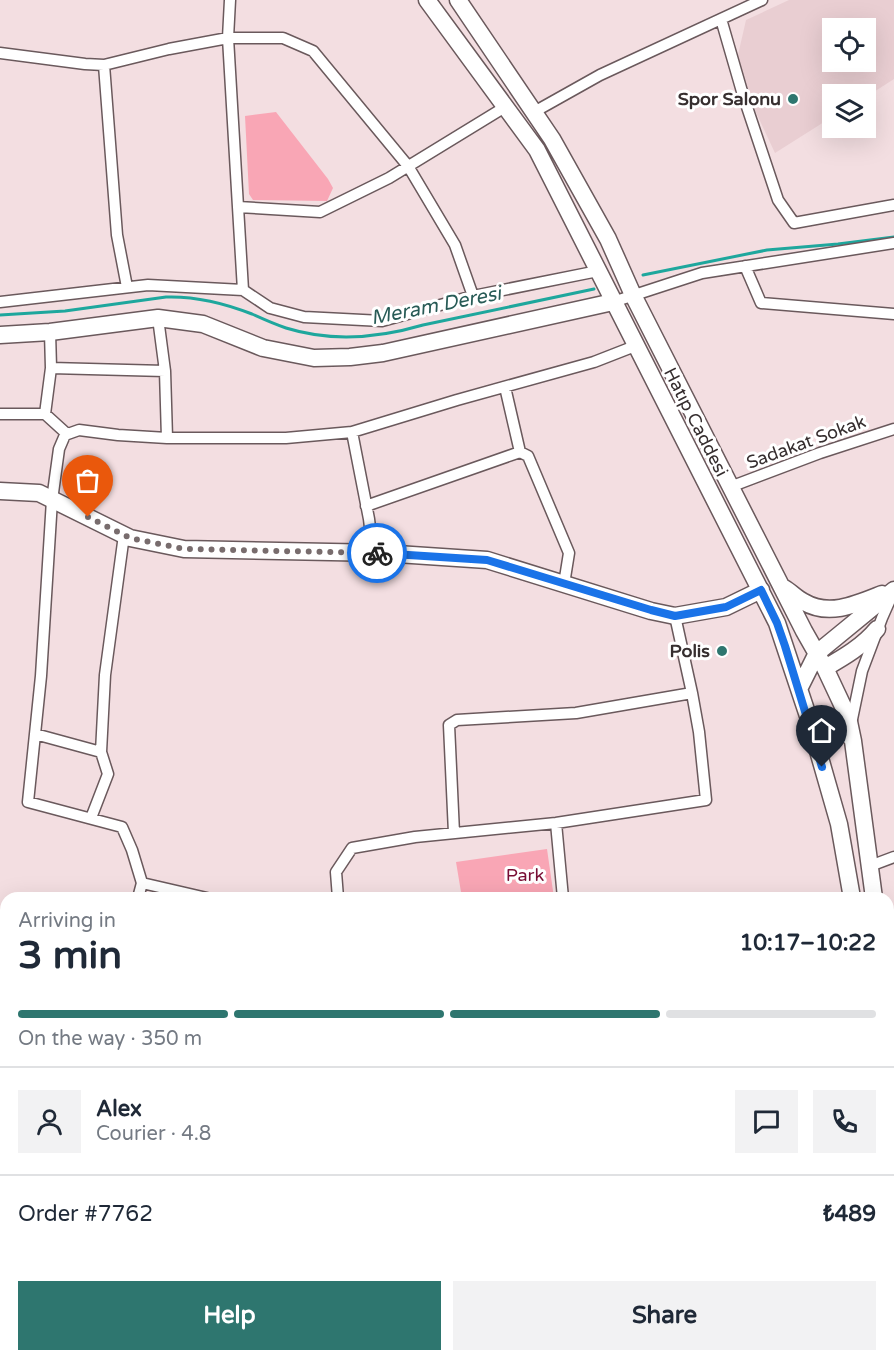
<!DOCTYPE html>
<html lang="en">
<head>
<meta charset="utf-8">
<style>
  :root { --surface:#fff; --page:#f2f2f3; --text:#1f2937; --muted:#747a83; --line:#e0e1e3; --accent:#2e766f }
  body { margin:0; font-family:"Varela Round",sans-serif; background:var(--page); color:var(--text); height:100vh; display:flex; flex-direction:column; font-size:22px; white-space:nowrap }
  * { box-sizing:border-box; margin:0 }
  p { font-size:20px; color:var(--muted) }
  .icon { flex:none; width:33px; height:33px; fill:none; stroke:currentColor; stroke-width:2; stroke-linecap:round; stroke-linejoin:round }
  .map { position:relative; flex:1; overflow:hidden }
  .drawer { position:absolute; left:0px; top:892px; width:894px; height:470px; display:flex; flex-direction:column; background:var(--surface); border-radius:18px 18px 0 0; box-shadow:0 6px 24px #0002 }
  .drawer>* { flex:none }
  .controls { position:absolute; left:822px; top:18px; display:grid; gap:12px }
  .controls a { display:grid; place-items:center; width:54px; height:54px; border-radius:0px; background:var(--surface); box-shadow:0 6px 24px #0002; font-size:30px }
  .pin { position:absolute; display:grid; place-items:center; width:51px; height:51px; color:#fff; margin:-62px -26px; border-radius:50% 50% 50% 0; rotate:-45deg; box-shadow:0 0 6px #0007 }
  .pin .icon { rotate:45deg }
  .courier { position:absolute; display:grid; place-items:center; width:60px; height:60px; margin:-30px; border:4px solid #1a73e8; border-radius:50%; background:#fff; color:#222; box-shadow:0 2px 8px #0007 }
  .headline em { font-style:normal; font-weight:700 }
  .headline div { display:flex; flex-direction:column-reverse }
  .headline { display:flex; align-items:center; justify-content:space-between; height:102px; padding:0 18px }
  h1 { font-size:39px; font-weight:700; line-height:45px }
  .bar { display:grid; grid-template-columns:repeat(4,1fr); gap:9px 6px; align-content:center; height:72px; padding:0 18px }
  .bar i { height:8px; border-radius:4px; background:var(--line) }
  .bar .on { background:var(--accent) }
  .bar p { grid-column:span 4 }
  .line { display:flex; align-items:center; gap:15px; padding:0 18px; border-top:2px solid var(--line) }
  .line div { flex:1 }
  .round { display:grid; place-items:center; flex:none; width:63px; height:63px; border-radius:0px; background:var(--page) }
  .cta { display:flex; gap:12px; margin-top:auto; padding:12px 18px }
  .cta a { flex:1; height:69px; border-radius:0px; background:var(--accent); color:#fff; font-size:24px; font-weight:700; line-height:69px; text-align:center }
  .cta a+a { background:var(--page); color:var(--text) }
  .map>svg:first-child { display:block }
</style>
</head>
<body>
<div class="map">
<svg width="894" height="1361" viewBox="0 0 894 1361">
  <rect width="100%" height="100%" fill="#f3dee1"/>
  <path fill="#e9ced2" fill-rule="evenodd" d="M 789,0 L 894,0 L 894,79 L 866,97 L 866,94 L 832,94 L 832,117 L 775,153 L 747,93 L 738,55 L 746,20 ZM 832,28 L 866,28 L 866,62 L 832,62 Z"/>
  <path fill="#f9a6b5" d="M 276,112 L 328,179 L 333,188 L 327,201 L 253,200 L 249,194 L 245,116 Z
    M 547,849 L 554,898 L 462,898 L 456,862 Z"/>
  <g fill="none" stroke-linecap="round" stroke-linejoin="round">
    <path stroke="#1ea79d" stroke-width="3" d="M 643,275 L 767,250 L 838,244 L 894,237
      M 0,315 L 65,311 L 166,297 C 196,296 224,303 252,314 C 263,319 274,324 286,328 C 331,342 379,338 423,325 L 594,289"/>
    <defs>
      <path id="street" d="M 230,0 L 228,38 L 238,207 L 320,212 L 389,178 L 505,107
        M 721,19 L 743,95 L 778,200 L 794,223 L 894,205
        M 0,53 L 85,64 L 104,65 L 169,49 L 228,38 L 283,38 L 313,51 L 408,166 L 455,245 L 473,296
        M 104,65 L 117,235 L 127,287
        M 534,112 L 600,75 L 762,0
        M 745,266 L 761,303 L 894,314
        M 243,290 L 270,308 L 304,317 L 382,321 L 473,296 L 598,271
        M 0,302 L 148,285 L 243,290 L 238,207
        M 613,302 L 702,273 L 894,243
        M 158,318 L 165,371 L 167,438
        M 50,332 L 51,368 L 45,414 L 67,434
        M 51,368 L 165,371
        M 0,414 L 45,414
        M 352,432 L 369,519 L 373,553
        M 520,452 L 528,456 L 569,553 L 564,584
        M 730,487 L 820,453 L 894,429
        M 366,506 L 520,452 L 505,387
        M 851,724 L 862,671 L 882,618 L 893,593
        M 35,734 L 101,752 L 105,675 L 124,535
        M 91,818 L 108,774 L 101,752
        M 556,823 L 563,898
        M 454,833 L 449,725 L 457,720 L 576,713 L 692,693
        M 870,866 L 894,857
        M 138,898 L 142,883
        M 207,898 L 142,883 L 132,850 L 122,827 L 28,802 L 41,676 L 52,500 L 59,449 L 65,435 L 79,430 L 118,435 L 167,438 L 286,438 L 352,432 L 457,400 L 594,362 L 635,346
        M 338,898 L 336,872 L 352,848 L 415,837 L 556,823 L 706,800 L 699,732 L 692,693 L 675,616
        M 0,1172 L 6,1173
        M 291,1356 L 296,1361
        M 538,1356 L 538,1361
        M 716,1356 L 717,1361"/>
      <path id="secondary" d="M 427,0 L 537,150 L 777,623 L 808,716 L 839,824 L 852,898
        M 458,0 L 552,139 L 608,239 L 633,295 L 804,631 L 825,668 L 848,717 L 853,741 L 874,898
        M 0,335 L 50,332 L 158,318 L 203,324 L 263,348 L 314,358 L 350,357 L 383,353 L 613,302
        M 0,491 L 39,493 L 130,538 L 184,549 L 382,553 L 487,560 L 651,611 L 675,616 L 726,607 L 761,590
        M 784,588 C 791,592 797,599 804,602 C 829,617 857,604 882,594
        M 825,668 C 844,657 863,646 877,629
        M 799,689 L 817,653 L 894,590
        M 817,746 L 818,732 L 824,723 L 835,720 L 847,727 L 851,738
        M 888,1029 L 894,1084
        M 888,1213 L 894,1261"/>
    </defs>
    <use href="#street" stroke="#6a595c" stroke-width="13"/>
    <use href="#secondary" stroke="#6a595c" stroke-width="19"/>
    <use href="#street" stroke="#fff" stroke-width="10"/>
    <use href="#secondary" stroke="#fff" stroke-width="16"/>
  </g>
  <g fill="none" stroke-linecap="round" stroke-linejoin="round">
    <path stroke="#786c6d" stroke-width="6" stroke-dasharray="0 10.8" d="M 88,517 L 130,538 L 184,549 L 377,553"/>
    <path stroke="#1a73e8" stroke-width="8" d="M 377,553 L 487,560 L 651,610 L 675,616 L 726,607 L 761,590 L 777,623 L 785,646 L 822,767"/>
  </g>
  <g fill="#2e766f" stroke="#fff" stroke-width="2">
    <circle cx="793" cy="99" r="6"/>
    <circle cx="722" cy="651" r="6"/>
  </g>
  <g text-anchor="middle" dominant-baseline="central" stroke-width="6" stroke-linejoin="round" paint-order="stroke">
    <g font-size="18" font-weight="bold" fill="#362e2f" stroke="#fff" text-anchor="end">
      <text x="781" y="99">Spor Salonu</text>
      <text x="710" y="651">Polis</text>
    </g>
    <g font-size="18" fill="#362e2f" stroke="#fff">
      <text transform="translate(696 422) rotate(63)">Hatıp Caddesi</text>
      <text transform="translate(806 442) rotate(-20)">Sadakat Sokak</text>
    </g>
    <g font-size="18" fill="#780d34" stroke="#fff">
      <text x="525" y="875">Park</text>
    </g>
    <g font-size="20" font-style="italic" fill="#285b56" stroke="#fff">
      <text transform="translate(436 306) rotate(-11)">Meram Deresi</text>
    </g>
  </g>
</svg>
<div class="controls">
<a><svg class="icon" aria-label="locate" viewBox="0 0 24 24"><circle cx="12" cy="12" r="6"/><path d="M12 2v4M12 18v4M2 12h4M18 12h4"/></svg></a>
<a><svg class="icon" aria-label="layers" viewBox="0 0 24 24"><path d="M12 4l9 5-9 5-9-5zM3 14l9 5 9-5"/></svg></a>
</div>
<div class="pin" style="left:88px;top:517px;background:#ea580c"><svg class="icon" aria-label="bag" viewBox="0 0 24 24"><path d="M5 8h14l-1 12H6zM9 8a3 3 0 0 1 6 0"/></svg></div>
<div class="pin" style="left:822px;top:767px;background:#1f2937"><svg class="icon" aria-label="home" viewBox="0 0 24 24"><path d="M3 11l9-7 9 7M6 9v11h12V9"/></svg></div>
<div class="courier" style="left:377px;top:553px"><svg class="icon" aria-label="bike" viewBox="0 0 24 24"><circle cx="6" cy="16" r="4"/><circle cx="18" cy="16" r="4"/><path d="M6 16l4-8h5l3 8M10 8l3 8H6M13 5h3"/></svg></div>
<section class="drawer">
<div class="headline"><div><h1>3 min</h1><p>Arriving in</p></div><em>10:17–10:22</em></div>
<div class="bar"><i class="on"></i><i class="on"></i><i class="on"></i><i></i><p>On the way · 350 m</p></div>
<div class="line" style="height:108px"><a class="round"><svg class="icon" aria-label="person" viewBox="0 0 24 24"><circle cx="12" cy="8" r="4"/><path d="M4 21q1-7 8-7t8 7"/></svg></a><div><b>Alex</b><p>Courier · 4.8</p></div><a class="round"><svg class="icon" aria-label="chat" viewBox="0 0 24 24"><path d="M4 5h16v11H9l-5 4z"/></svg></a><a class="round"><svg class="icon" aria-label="phone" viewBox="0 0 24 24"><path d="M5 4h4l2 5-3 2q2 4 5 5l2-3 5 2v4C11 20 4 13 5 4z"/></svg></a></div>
<div class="line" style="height:78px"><div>Order #7762</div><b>₺489</b></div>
<div class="cta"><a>Help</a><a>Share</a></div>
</section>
</div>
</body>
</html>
